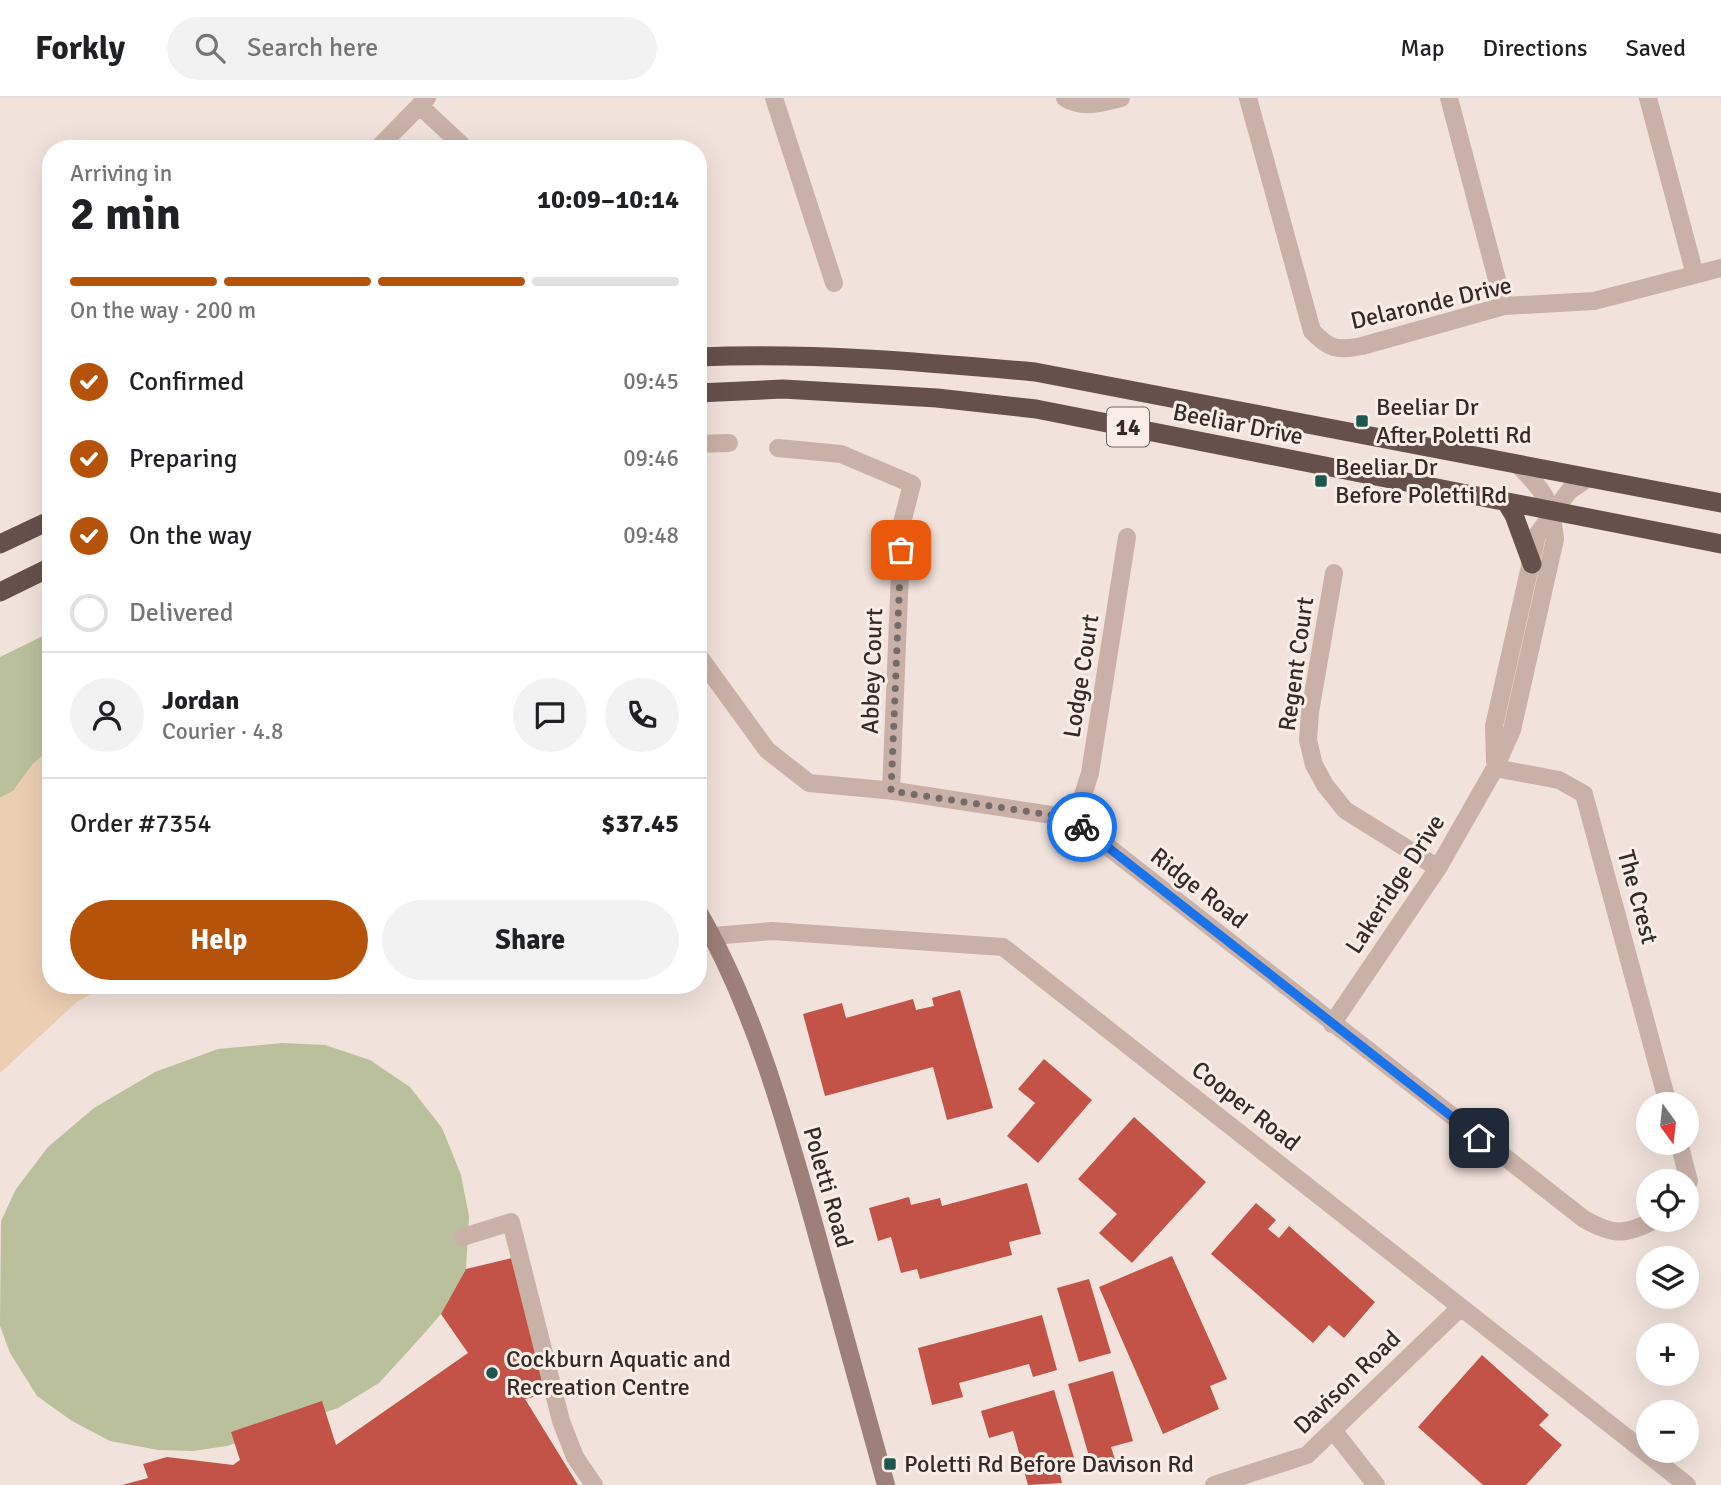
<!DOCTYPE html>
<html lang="en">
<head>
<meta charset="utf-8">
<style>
  :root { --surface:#fff; --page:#f2f2f2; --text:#202124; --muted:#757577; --line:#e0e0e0; --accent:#b45309 }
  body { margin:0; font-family:Signika,sans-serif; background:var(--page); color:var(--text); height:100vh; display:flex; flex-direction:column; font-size:26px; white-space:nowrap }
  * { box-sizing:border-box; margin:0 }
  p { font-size:23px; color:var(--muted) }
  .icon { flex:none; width:38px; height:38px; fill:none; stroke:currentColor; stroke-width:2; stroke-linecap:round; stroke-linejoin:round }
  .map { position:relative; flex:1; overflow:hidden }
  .drawer { position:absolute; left:42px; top:42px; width:665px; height:854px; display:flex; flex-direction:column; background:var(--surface); border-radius:28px; box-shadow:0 7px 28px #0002 }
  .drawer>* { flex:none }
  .needle { width:46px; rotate:165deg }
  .tools { position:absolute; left:1636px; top:994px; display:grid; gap:14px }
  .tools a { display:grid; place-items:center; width:63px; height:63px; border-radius:50%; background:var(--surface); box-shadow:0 7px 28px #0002; font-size:35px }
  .pin { position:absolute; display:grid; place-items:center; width:60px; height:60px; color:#fff; margin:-30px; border-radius:14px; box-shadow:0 4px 10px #0006 }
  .courier { position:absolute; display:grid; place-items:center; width:70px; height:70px; margin:-35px; border:5px solid #1a73e8; border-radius:50%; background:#fff; color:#222; box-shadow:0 2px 9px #0007 }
  .headline em { font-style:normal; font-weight:800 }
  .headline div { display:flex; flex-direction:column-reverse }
  .headline { display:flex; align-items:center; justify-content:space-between; height:119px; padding:0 28px }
  h1 { font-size:46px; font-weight:800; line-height:52px }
  .bar { display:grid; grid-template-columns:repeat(4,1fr); gap:10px 7px; align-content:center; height:84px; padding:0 28px }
  .bar i { height:9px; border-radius:5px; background:var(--line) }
  .bar .active { background:var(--accent) }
  .bar p { grid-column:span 4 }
  .line { display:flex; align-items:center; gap:18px; padding:0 28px; border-top:2px solid var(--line) }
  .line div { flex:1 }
  .round { display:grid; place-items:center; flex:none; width:74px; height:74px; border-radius:37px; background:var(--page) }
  ol { padding:0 28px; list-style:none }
  li { display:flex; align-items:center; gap:21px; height:77px }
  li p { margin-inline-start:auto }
  li .icon { padding:7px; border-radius:50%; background:var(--accent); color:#fff; stroke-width:4 }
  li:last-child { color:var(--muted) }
  li i { width:38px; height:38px; border:4px solid var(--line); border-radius:50% }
  .cta { display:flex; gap:14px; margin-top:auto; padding:14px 28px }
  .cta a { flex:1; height:80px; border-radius:42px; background:var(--accent); color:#fff; font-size:28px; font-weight:800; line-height:80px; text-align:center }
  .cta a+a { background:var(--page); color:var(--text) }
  header { display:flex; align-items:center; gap:42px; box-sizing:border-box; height:98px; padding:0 35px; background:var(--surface); border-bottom:2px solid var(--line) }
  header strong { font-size:33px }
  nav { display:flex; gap:38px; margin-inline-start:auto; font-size:24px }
  .search { width:490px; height:63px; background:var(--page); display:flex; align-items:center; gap:18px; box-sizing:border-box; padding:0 24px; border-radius:38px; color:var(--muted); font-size:26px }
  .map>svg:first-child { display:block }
</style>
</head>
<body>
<header>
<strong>Forkly</strong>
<div class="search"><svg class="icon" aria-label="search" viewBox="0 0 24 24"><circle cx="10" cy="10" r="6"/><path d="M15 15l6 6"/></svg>Search here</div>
<nav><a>Map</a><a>Directions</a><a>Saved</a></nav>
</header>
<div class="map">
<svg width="1721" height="1387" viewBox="0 0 1721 1387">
  <rect width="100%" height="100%" fill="#f1e3db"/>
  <path fill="#b9c09b" d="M 51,534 L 51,650 L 33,666 L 13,693 L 0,700 L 0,559 Z
    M 282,945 L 325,947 L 370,962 L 410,989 L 442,1030 L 461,1077 L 469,1118 L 466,1171 L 441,1216 L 422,1238 L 379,1285 L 338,1310 L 227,1348 L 193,1353 L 158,1352 L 110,1343 L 72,1323 L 37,1298 L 10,1255 L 0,1228 L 1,1123 L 16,1091 L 48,1049 L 94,1010 L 155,974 L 218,951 Z"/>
  <path fill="#eccfb2" d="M 51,650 L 51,887 L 109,887 L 78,903 L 0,975 L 0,700 L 13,693 L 33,666 Z"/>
  <path fill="#c35247" d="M 960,892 L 993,1010 L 947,1022 L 933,969 L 825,998 L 803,916 L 842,905 L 846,920 L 913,901 L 916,912 L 934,908 L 932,900 Z
    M 1044,961 L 1092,1002 L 1038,1065 L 1007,1038 L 1035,1005 L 1018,991 Z
    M 1134,1019 L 1206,1084 L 1132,1165 L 1099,1135 L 1117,1116 L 1078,1081 Z
    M 1027,1085 L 1041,1136 L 1009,1144 L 1012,1157 L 920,1181 L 917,1171 L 901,1175 L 891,1139 L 878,1143 L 869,1110 L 909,1099 L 911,1107 L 940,1100 L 942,1108 Z
    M 1256,1105 L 1276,1122 L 1268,1131 L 1279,1140 L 1289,1128 L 1375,1204 L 1344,1240 L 1329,1227 L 1313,1245 L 1211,1156 Z
    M 1172,1158 L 1227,1281 L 1210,1288 L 1219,1311 L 1163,1336 L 1099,1189 Z
    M 512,1160 L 550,1295 L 525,1301 L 578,1387 L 122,1387 L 148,1380 L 143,1366 L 167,1359 L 233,1367 L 240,1362 L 231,1334 L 322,1303 L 336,1347 L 468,1255 L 441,1216 L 466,1171 Z
    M 1089,1181 L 1111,1255 L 1079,1264 L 1057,1190 Z
    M 1042,1217 L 1057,1272 L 1033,1279 L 1029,1266 L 959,1285 L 963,1299 L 932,1307 L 918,1250 Z
    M 1482,1257 L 1549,1317 L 1539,1327 L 1562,1347 L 1526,1387 L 1483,1387 L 1418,1329 Z
    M 1113,1273 L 1133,1343 L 1111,1349 L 1116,1365 L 1093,1372 L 1068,1286 Z
    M 1054,1292 L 1075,1363 L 1058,1368 L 1062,1385 L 1028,1387 L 1013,1333 L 989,1340 L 981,1313 Z"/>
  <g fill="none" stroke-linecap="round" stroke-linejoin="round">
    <path stroke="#c9b1a7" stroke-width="18" d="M 774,0 L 834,185
      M 1065,0 C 1082,11 1103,5 1121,0
      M 1248,0 L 1312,233 C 1329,251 1337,253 1362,248 L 1504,208 L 1594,203 L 1721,170
      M 1449,0 L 1504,208
      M 1648,0 L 1695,177
      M 420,8 L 466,51
      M 377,51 L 427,0
      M 698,346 L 729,345
      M 778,350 L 841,356 L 912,386 L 902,425 L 891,693
      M 1334,475 L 1310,614 L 1308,642 L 1314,667 L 1325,687 L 1345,712 L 1438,770
      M 698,557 L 767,652 L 809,685 L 895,693 L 1071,720 L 1584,1121 C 1612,1137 1625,1138 1654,1122
      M 1495,663 L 1494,628 L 1537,437 L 1569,393 L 1588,380
      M 1495,670 L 1559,682 L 1584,696 L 1668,1006
      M 1071,720 L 1083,697 L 1090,675 L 1127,439
      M 713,838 L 772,833 L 1003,849 L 1687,1387
      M 1332,926 L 1438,770 L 1495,670 L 1512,632 L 1555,441 C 1551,402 1545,394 1518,367
      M 1679,1045 L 1689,1083 L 1687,1088
      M 463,1139 L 511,1124 L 561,1323 L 575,1359 L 594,1387
      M 1333,1332 L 1376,1387
      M 1214,1387 L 1307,1357 L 1461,1209"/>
    <path stroke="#9c8079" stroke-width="18" d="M 698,813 C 753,907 785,1022 814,1126 C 838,1213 862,1300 886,1387"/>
    <path stroke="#66504c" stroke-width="19" d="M 698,259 C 810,254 924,264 1035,274 L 1721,405
      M 698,295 L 783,291 L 937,300 L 1036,311 L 1721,446
      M 1506,404 L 1514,417 L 1532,466
      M 0,446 L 51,422
      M 0,494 L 51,469"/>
  </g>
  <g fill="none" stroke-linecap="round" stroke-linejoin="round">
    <path stroke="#776b67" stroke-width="7" stroke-dasharray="0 12.6" d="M 901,452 L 891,693 L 1071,720 L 1082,729"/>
    <path stroke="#1a73e8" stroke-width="9" d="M 1082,729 L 1479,1040"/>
  </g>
  <g fill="#1e5651" stroke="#f9eee7" stroke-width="2.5">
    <rect x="1355" y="316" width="14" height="14" rx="3.5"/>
    <rect x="1314" y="376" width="14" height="14" rx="3.5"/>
    <circle cx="492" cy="1275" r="7"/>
    <rect x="883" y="1359" width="14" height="14" rx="3.5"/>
  </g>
  <g text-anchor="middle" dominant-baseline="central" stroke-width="6" stroke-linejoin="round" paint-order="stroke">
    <rect fill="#f9eee7" stroke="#706561" stroke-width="2" x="1107" y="309.5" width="42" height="39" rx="5"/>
    <g font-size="23" font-weight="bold" fill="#362a28">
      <text x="1128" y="329">14</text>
    </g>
    <g font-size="24" fill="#362a28" stroke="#f9eee7">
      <text transform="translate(1431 205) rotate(-13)">Delaronde Drive</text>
      <text transform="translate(1238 326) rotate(11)">Beeliar Drive</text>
      <text transform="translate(1296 566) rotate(-82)">Regent Court</text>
      <text transform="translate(872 573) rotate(-88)">Abbey Court</text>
      <text transform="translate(1081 578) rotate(-81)">Lodge Court</text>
      <text transform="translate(1395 786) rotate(-57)">Lakeridge Drive</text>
      <text transform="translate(1199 790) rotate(38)">Ridge Road</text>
      <text transform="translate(1638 799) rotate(75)">The Crest</text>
      <text transform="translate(1246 1008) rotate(38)">Cooper Road</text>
      <text transform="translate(828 1089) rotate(74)">Poletti Road</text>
      <text transform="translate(1347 1284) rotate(-44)">Davison Road</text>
    </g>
    <g font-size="24" fill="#362a28" stroke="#f9eee7" text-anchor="start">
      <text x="1376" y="309">Beeliar Dr<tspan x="1376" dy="28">After Poletti Rd</tspan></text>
      <text x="1335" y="369">Beeliar Dr<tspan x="1335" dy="28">Before Poletti Rd</tspan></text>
      <text x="506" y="1261">Cockburn Aquatic and<tspan x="506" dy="28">Recreation Centre</tspan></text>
      <text x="904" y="1366">Poletti Rd Before Davison Rd</text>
    </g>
  </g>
</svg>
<div class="tools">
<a><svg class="needle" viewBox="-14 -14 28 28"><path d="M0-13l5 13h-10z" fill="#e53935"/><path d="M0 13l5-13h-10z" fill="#757577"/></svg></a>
<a><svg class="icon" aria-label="locate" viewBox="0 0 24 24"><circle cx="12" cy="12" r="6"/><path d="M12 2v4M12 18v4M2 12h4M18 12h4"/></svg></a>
<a><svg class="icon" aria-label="layers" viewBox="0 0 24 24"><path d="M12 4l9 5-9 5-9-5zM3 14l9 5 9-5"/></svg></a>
<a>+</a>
<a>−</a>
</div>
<div class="pin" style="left:901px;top:452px;background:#ea580c"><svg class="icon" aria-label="bag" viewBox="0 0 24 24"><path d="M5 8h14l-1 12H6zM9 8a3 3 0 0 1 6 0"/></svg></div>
<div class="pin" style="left:1479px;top:1040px;background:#1f2937"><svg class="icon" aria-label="home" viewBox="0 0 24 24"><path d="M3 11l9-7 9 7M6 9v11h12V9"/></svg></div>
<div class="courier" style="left:1082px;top:729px"><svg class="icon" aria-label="bike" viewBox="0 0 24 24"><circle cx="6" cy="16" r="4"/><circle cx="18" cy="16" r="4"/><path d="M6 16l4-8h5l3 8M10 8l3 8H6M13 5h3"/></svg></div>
<section class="drawer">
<div class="headline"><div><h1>2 min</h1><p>Arriving in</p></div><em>10:09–10:14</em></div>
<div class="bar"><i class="active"></i><i class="active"></i><i class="active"></i><i></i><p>On the way · 200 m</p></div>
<ol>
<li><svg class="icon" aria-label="check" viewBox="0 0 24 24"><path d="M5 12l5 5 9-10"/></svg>Confirmed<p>09:45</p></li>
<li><svg class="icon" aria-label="check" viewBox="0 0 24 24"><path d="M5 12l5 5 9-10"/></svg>Preparing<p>09:46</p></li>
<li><svg class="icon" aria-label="check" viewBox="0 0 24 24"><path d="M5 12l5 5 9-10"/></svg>On the way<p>09:48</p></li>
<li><i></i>Delivered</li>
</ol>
<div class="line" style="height:126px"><a class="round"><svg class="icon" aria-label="person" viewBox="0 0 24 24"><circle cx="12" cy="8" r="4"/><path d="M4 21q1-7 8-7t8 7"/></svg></a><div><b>Jordan</b><p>Courier · 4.8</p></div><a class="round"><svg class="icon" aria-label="chat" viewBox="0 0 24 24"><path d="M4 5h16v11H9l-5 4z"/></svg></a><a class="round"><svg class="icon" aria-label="phone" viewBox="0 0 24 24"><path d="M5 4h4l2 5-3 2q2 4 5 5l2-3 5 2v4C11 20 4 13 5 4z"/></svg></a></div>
<div class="line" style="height:91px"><div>Order #7354</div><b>$37.45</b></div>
<div class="cta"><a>Help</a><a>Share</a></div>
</section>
</div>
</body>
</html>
